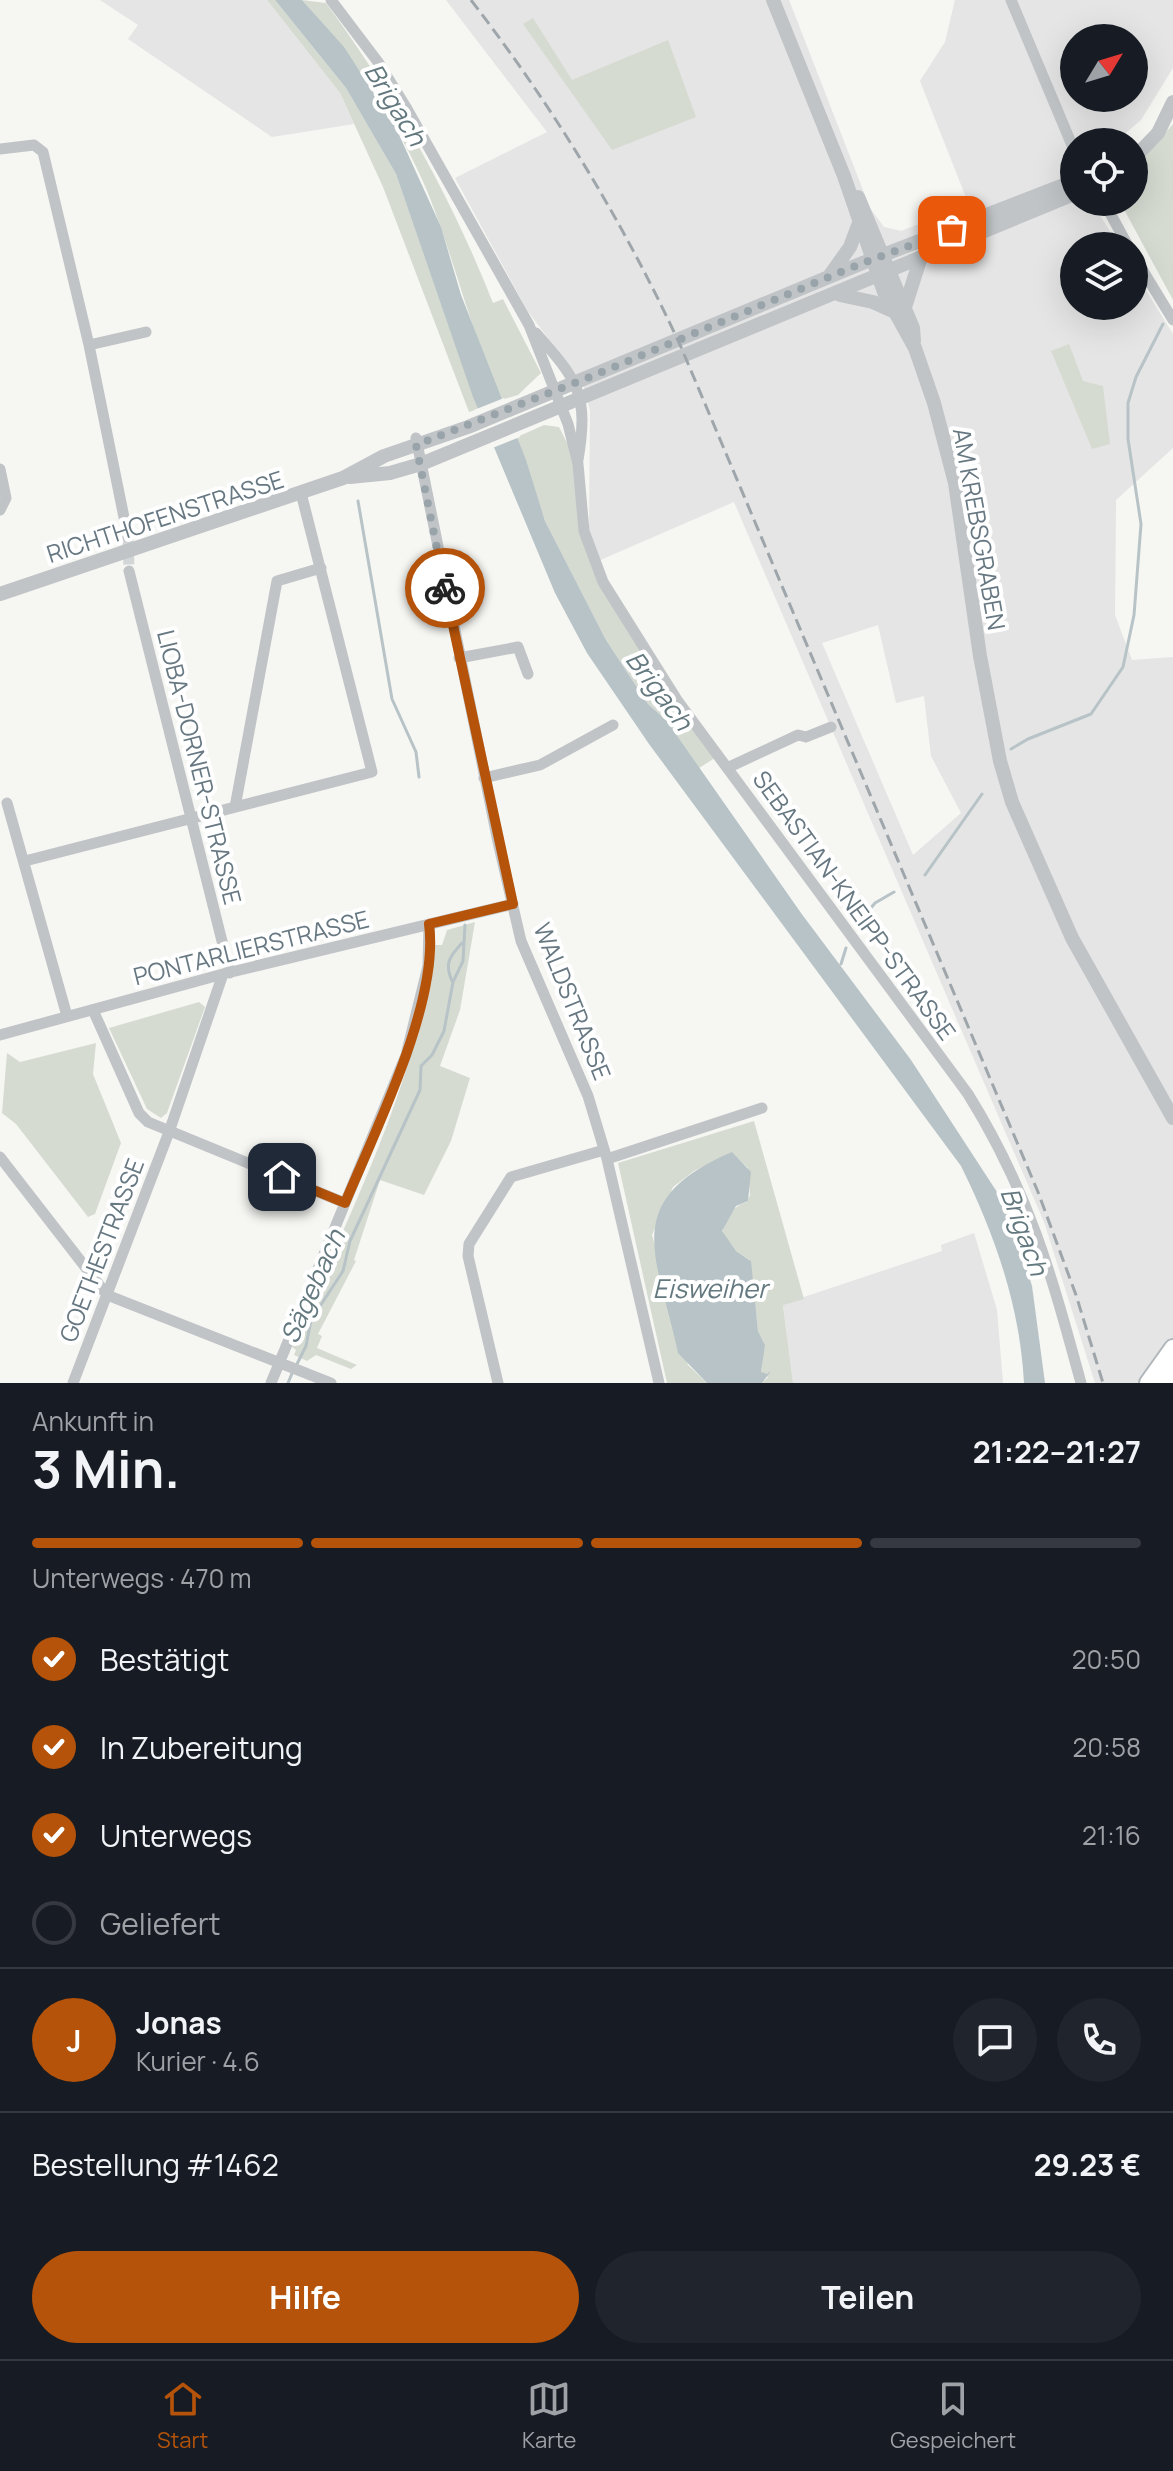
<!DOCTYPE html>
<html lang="de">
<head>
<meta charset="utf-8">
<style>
  :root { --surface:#171b24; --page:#20242c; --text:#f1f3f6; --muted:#9ea1a6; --line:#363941; --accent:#b45309 }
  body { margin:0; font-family:Manrope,sans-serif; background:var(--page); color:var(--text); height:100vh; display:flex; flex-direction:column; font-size:30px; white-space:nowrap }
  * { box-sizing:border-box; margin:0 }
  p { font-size:26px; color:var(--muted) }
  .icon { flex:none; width:44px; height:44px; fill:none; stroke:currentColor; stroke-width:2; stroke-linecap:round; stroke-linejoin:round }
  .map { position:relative; height:1383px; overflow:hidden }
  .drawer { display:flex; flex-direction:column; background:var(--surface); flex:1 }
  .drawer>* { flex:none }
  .needle { width:52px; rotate:52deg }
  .fabs { position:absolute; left:1060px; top:24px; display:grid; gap:16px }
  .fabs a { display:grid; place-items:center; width:88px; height:88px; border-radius:50%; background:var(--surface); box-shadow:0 8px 32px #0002; font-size:40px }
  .pin { position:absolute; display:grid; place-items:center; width:68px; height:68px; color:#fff; margin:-34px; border-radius:16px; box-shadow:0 4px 12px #0006 }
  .courier { position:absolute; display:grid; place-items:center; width:80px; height:80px; margin:-40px; border:6px solid #b45309; border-radius:50%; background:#fff; color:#222; box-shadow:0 2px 10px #0007 }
  .headline em { font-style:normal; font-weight:700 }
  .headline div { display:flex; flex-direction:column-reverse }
  .headline { display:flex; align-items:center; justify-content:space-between; height:136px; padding:0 32px }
  h1 { font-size:52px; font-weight:700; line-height:60px }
  .bar { display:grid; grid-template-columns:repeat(4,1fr); gap:12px 8px; align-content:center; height:96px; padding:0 32px }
  .bar i { height:10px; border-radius:6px; background:var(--line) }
  .bar .active { background:var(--accent) }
  .bar p { grid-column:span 4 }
  .line { display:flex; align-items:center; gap:20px; padding:0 32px; border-top:2px solid var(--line) }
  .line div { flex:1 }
  .round { display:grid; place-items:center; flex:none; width:84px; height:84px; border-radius:42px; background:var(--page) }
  ol { padding:0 32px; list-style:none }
  li { display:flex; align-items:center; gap:24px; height:88px }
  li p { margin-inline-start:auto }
  li .icon { padding:8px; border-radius:50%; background:var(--accent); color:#fff; stroke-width:4 }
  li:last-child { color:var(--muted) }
  li i { width:44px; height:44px; border:4px solid var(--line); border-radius:50% }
  .button { display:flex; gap:16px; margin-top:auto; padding:16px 32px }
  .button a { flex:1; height:92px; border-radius:48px; background:var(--accent); color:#fff; font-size:32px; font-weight:700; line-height:92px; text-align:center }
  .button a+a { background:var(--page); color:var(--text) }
  .dock { display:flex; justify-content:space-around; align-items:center; height:112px; border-top:2px solid var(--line); background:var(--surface); font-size:22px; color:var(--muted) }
  .dock a { display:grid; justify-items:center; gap:4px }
  .dock .active { color:var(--accent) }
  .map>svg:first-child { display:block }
</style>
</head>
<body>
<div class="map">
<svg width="1173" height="1383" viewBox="0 0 1173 1383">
  <rect width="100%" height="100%" fill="#f6f6f3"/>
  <path fill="#e4e5e4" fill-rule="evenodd" d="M 100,0 L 267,0 L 340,93 L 354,124 L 272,137 L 128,39 L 138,25 Z
    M 446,0 L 789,0 L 870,208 L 884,227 L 901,231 L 969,205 L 920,81 L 945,42 L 955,0 L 1173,0 L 1173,68 L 1141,120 L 1115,142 L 1074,142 L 1074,166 L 1071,168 L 1074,202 L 1092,202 L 1119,246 L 1074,246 L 1074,306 L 1134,306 L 1134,271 L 1173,334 L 1173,448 L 1116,500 L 1115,615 L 1132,660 L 1173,657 L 1173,1383 L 1095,1383 L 1044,1222 L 734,502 L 598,561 L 589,529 L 590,410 L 583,385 L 527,310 L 455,178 L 547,132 ZM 1074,38 L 1134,38 L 1134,98 L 1074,98 ZM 878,625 L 896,703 L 924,696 L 931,756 L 961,813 L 913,855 L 822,643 Z
    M 974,1233 L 997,1310 L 1003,1383 L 793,1383 L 783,1304 L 942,1251 L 941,1245 Z"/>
  <path fill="#d6dbd2" d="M 267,0 L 275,0 L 346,88 L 396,174 L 478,409 L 469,412 L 383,187 L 340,93 Z
    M 302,0 L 326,3 C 395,97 450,194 493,303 L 503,299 L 541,373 L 518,395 L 501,400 C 471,332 455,261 428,193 C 398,121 354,58 302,0 Z
    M 533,18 L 572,80 L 668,40 L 696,117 L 612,150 L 523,24 Z
    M 1173,124 L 1173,300 L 1120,202 L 1134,202 L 1134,168 Z
    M 1069,344 L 1083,381 L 1103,386 L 1110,444 L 1092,449 L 1051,351 Z
    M 544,425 L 559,427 L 578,464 L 594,562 L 718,756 L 699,768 L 666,720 L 648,704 L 606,640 L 545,521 L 517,437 Z
    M 475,922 L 460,1010 L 440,1066 L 470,1078 L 451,1141 L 424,1195 L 380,1180 L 354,1260 L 356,1261 L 318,1334 L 322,1336 L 317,1348 L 357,1365 L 351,1369 L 316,1355 L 307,1361 L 294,1355 L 296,1350 L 292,1347 C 347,1217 417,1086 434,945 L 442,945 L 447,930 Z
    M 199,1002 L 205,1007 L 167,1113 L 161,1118 L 147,1109 L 109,1028 Z
    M 96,1043 L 93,1074 L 121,1143 L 95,1214 L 88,1217 L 16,1124 L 2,1113 L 7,1053 L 20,1062 Z
    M 754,1121 L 804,1299 L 783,1305 L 793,1383 L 762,1383 L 768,1377 L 761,1372 L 764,1343 L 758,1331 L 750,1260 L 736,1251 L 722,1234 C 724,1220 732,1206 747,1202 L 750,1195 L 748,1168 L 732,1153 L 694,1171 L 673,1187 L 652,1235 L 688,1365 L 707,1383 L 667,1383 L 618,1163 Z"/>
  <path fill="#b7c3c6" d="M 275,0 L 302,0 L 344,47 L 395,126 L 441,227 L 461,295 L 526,460 L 545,521 L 606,640 L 648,704 L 666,720 L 801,913 L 911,1060 L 1010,1212 L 1032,1286 L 1045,1383 L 1024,1383 C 1020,1306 995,1235 961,1166 L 649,744 L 587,653 L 555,593 L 473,397 L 396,174 L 346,88 Z
    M 732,1152 L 751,1172 L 748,1201 L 736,1206 L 722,1231 L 736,1251 L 751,1261 L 758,1331 L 765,1345 L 761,1372 L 767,1374 L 771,1371 L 762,1383 L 707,1383 L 678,1353 C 658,1257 617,1201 732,1152 Z"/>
  <path fill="#f6f6f3" d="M 504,398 L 520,437 L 490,449 L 474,410 Z"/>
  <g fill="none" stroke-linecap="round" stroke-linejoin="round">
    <path stroke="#b7c3c6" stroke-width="3" d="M 358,501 L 392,699 L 416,752 L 419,777
      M 1011,749 L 1028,739 L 1091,714 L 1123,667 L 1134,615 L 1141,524 L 1128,439 L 1128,403 L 1136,377 L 1163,324
      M 925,875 L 982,794
      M 856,926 L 875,903 L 894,892
      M 841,964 L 846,948
      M 452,981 C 444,963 450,956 462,943
      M 297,1364 L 306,1346 L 311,1320 L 343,1271 L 350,1241 L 420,1090 L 421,1066 L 432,1055 L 444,1031 L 453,982 L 463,961 L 465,925
      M 288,1383 L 293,1371"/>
    <path stroke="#d2d6d7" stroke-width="11" stroke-dasharray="11 5.5" stroke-linecap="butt" d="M 128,537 L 129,571"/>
    <defs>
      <path id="secondary" d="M 1148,1383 L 1173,1348
        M 1163,1383 L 1173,1369"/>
    </defs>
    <use href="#secondary" stroke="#b0b6ba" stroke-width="20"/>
    <path stroke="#c0c4c7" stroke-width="11" d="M 331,0 L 378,62 L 407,109 L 529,325 L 568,424 L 578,464 L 584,531 L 603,582 L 677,700 L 968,1094 C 1029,1192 1051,1273 1081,1383
      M 1011,0 L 1074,150
      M 0,149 L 34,145 L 43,152 L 89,345 L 128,537
      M 1104,202 L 1128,246
      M 1134,256 L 1173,320
      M 536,333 C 578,381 589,394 578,460
      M 89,345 L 146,332
      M 416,438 L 498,842 L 521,941 L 588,1096 L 607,1159 L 659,1383
      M 0,469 L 6,498 L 0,510
      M 129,571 L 230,973
      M 459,658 L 518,647 L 528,674
      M 727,768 L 798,735 L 806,737 L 831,727
      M 484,778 L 540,765 L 613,725
      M 7,803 L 67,1016
      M 235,807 L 277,581 L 321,568
      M 25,861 L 372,772 L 301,493
      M 93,1010 L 139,1113 L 148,1122 L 345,1203
      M 0,1035 L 223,974 L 513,904
      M 0,1157 L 107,1295 L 331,1383
      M 607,1159 L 762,1108
      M 73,1383 L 169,1132 L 223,974
      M 271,1383 L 406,1055 L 428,966 L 429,924
      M 498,1383 L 468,1256 L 469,1244 L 511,1177 L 604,1150"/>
    <path stroke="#c0c4c7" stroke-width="14" d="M 773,0 L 844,176 L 884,292 L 915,348 L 934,403 L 955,483 L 980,656 L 1000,761 L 1012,802 L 1072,938 L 1173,1118
      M 1134,158 L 1158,133 L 1173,102
      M 858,197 L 913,328 L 914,341
      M 830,275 L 850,247 L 859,223
      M 840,295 L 873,302 L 893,311
      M 905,307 L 920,260
      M 350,477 L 390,473 L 421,464 L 1074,194
      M 0,594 L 343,478 L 384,456 L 468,427 L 860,264 L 1074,181"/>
    <use href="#secondary" stroke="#fff" stroke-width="16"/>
    <path stroke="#9fa6ab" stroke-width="3" stroke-dasharray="12 6" stroke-linecap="butt" d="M 471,0 C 554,108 624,223 681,347 L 1038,1192 L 1076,1295 L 1103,1383"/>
  </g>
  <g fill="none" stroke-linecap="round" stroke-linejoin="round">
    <path stroke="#99a4aa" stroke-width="8" stroke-dasharray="0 14.4" d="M 445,588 L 416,445 L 590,377 L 860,264 L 952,230"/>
    <path stroke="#b45309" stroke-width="10" d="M 282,1177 L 345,1203 C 375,1131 440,1001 429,924 L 513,904 L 445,588"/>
  </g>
  <g text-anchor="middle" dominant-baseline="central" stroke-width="8" stroke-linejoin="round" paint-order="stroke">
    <g font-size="24" fill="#677882" stroke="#fff">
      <text transform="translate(165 516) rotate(-18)">RICHTHOFENSTRASSE</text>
      <text transform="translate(980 529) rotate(80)">AM KREBSGRABEN</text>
      <text transform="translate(200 767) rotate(76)">LIOBA-DORNER-STRASSE</text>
      <text transform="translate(855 905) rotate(54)">SEBASTIAN-KNEIPP-STRASSE</text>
      <text transform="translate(251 947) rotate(-14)">PONTARLIERSTRASSE</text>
      <text transform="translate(573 1001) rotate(68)">WALDSTRASSE</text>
      <text transform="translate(101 1250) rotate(-69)">GOETHESTRASSE</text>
    </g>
    <g font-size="26" font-style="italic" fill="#63797f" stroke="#fff">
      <text transform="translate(396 104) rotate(58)">Brigach</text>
      <text transform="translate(660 690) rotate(53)">Brigach</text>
      <text transform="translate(1025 1231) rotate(70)">Brigach</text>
      <text transform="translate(312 1286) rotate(-66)">Sägebach</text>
      <text x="710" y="1288">Eisweiher</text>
    </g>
  </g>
</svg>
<div class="fabs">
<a><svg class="needle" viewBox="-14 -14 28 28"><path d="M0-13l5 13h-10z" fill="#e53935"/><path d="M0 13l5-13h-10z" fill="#9ea1a6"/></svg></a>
<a><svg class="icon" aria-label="locate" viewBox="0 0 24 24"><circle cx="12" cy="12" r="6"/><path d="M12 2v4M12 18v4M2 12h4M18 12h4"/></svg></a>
<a><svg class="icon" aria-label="layers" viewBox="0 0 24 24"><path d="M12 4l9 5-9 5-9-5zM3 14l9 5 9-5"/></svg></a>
</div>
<div class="pin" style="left:952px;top:230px;background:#ea580c"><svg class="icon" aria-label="bag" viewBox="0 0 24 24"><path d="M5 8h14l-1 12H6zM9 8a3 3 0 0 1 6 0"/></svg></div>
<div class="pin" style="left:282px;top:1177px;background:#1f2937"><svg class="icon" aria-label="home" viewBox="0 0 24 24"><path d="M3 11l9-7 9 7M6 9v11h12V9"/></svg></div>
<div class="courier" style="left:445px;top:588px"><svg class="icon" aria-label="bike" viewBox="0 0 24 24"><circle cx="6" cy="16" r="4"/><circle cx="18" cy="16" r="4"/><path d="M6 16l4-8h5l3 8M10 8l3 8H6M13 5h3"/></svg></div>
</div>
<section class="drawer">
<div class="headline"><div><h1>3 Min.</h1><p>Ankunft in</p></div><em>21:22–21:27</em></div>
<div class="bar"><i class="active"></i><i class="active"></i><i class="active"></i><i></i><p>Unterwegs · 470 m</p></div>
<ol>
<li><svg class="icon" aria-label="check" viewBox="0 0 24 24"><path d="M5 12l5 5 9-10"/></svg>Bestätigt<p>20:50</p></li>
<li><svg class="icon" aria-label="check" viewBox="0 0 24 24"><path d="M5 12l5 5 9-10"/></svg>In Zubereitung<p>20:58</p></li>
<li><svg class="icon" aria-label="check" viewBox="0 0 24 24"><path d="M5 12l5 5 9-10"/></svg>Unterwegs<p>21:16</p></li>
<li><i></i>Geliefert</li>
</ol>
<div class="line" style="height:144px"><b class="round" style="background:var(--accent);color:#fff">J</b><div><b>Jonas</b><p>Kurier · 4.6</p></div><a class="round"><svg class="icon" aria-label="chat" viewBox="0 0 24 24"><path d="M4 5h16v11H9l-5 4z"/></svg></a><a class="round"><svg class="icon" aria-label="phone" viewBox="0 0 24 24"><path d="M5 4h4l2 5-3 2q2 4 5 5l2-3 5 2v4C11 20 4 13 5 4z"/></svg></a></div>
<div class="line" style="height:104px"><div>Bestellung #1462</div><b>29.23 €</b></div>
<div class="button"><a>Hilfe</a><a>Teilen</a></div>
</section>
<nav class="dock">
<a class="active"><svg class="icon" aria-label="home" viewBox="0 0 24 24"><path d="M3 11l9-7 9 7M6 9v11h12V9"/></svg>Start</a>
<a><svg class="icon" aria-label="map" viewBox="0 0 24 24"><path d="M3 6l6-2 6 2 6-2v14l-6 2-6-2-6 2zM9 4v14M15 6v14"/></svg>Karte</a>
<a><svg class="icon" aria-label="saved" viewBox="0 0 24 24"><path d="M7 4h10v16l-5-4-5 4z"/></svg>Gespeichert</a>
</nav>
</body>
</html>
